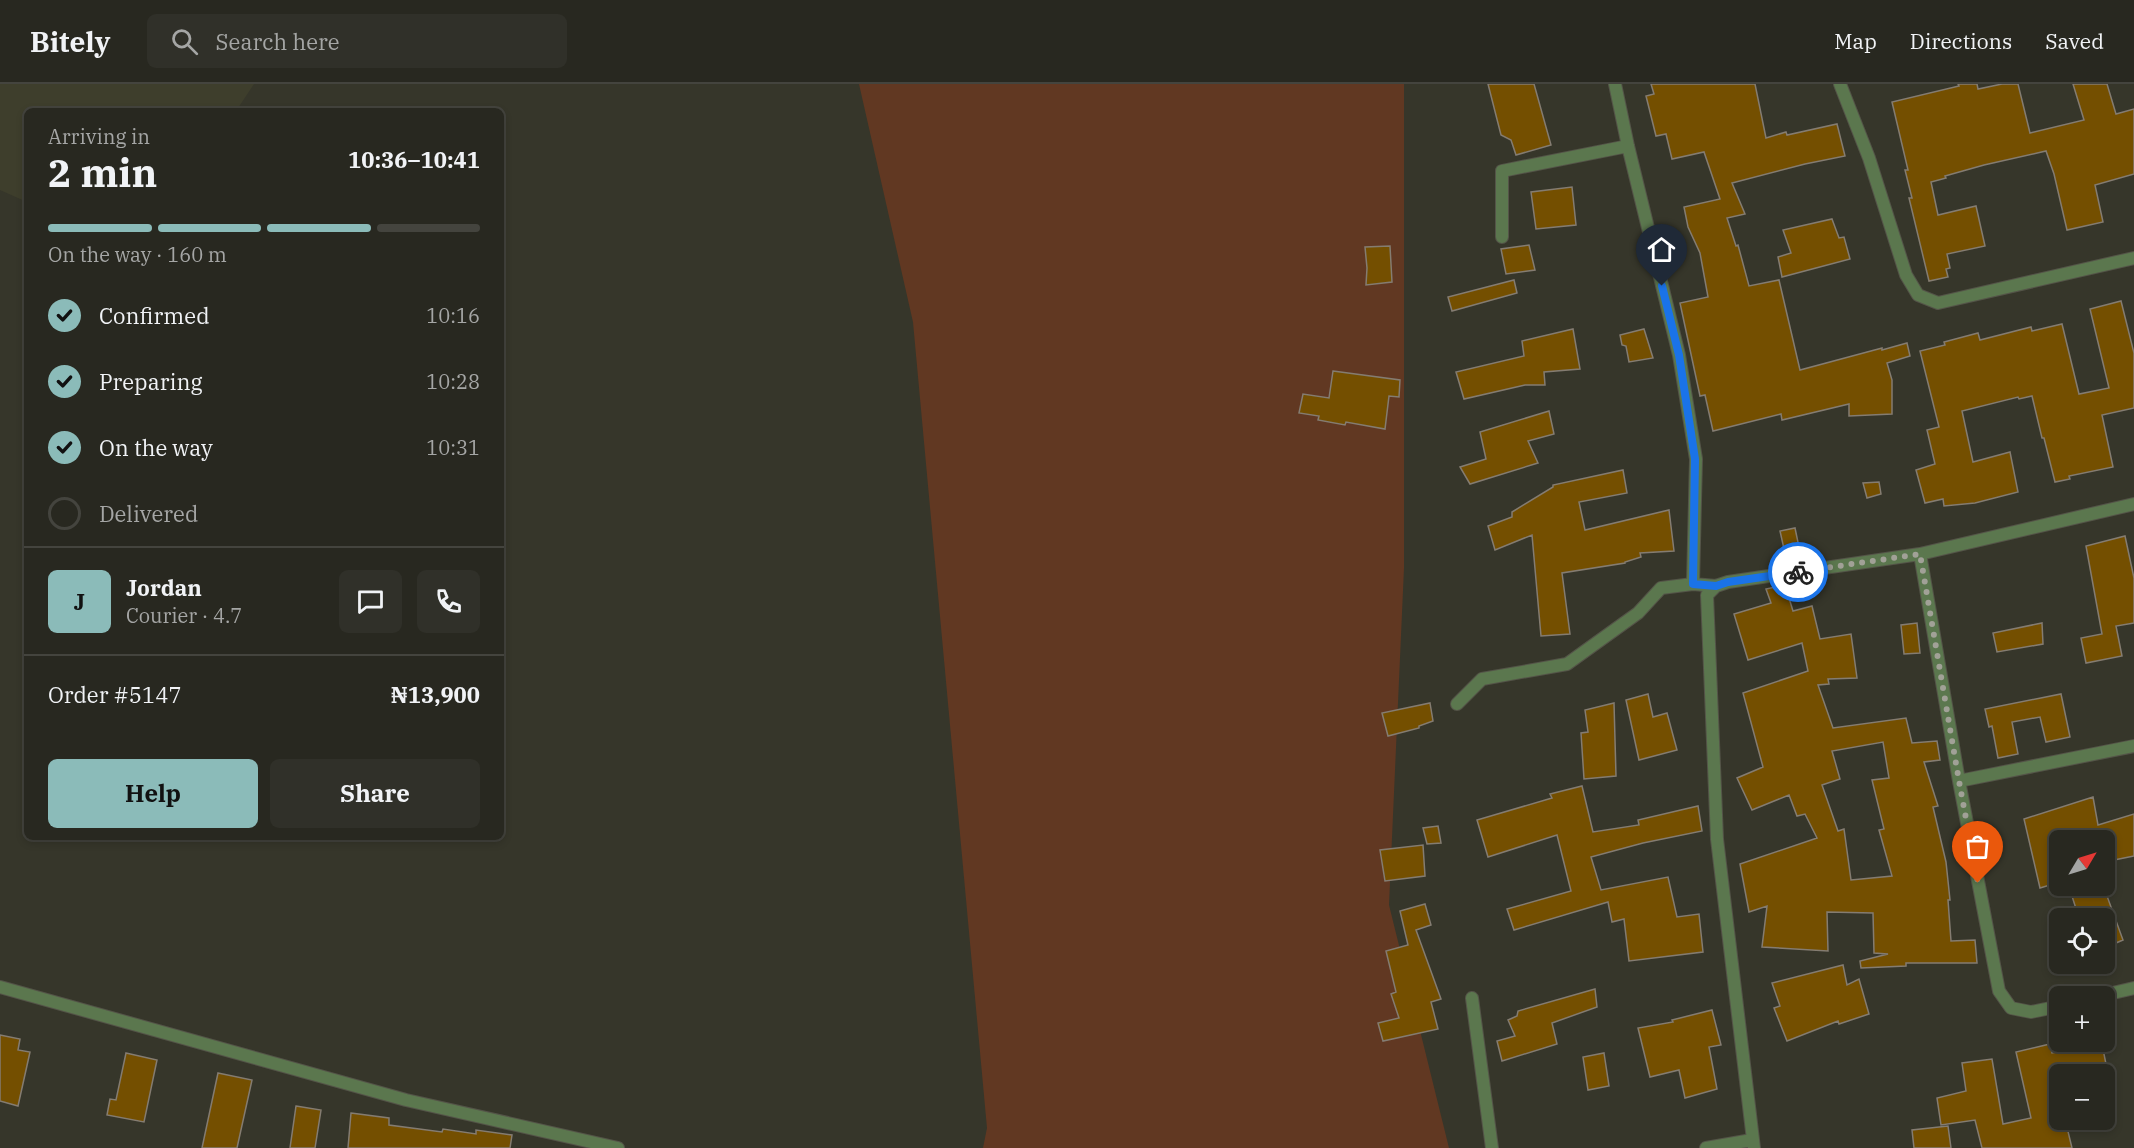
<!DOCTYPE html>
<html lang="en">
<head>
<meta charset="utf-8">
<style>
  :root { --surface:#282820; --page:#303029; --text:#f1f3f6; --muted:#a5a6a5; --line:#44443e; --accent:#8bbbb9 }
  body { margin:0; font-family:"IBM Plex Serif",serif; background:var(--page); color:var(--text); height:100vh; display:flex; flex-direction:column; font-size:22px; white-space:nowrap }
  * { box-sizing:border-box; margin:0 }
  p { font-size:20px; color:var(--muted) }
  .icon { flex:none; width:33px; height:33px; fill:none; stroke:currentColor; stroke-width:2; stroke-linecap:round; stroke-linejoin:round }
  .map { position:relative; flex:1; overflow:hidden }
  .panel { position:absolute; left:24px; top:24px; width:480px; height:732px; display:flex; flex-direction:column; background:var(--surface); border-radius:9px; box-shadow:0 3px 9px #0003,0 0 0 2px var(--line) }
  .panel>* { flex:none }
  .needle { width:39px; rotate:52deg }
  .fabs { position:absolute; left:2049px; top:746px; display:grid; gap:12px }
  .fabs a { display:grid; place-items:center; width:66px; height:66px; border-radius:9px; background:var(--surface); box-shadow:0 3px 9px #0003,0 0 0 2px var(--line); font-size:30px }
  .pin { position:absolute; display:grid; place-items:center; width:51px; height:51px; color:#fff; margin:-62px -26px; border-radius:50% 50% 50% 0; rotate:-45deg; box-shadow:0 0 6px #0007 }
  .pin .icon { rotate:45deg }
  .courier { position:absolute; display:grid; place-items:center; width:60px; height:60px; margin:-30px; border:4px solid #1a73e8; border-radius:50%; background:#fff; color:#222; box-shadow:0 2px 8px #0007 }
  .overview em { font-style:normal; font-weight:700 }
  .overview div { display:flex; flex-direction:column-reverse }
  .overview { display:flex; align-items:center; justify-content:space-between; height:102px; padding:0 24px }
  h1 { font-size:39px; font-weight:700; line-height:45px }
  .bar { display:grid; grid-template-columns:repeat(4,1fr); gap:9px 6px; align-content:center; height:72px; padding:0 24px }
  .bar i { height:8px; border-radius:4px; background:var(--line) }
  .bar .on { background:var(--accent) }
  .bar p { grid-column:span 4 }
  .line { display:flex; align-items:center; gap:15px; padding:0 24px; border-top:2px solid var(--line) }
  .line div { flex:1 }
  .round { display:grid; place-items:center; flex:none; width:63px; height:63px; border-radius:9px; background:var(--page) }
  ol { padding:0 24px; list-style:none }
  li { display:flex; align-items:center; gap:18px; height:66px }
  li p { margin-inline-start:auto }
  li .icon { padding:6px; border-radius:50%; background:var(--accent); color:#111; stroke-width:4 }
  li:last-child { color:var(--muted) }
  li i { width:33px; height:33px; border:3px solid var(--line); border-radius:50% }
  .primary-button { display:flex; gap:12px; margin-top:auto; padding:12px 24px }
  .primary-button a { flex:1; height:69px; border-radius:9px; background:var(--accent); color:#111; font-size:24px; font-weight:700; line-height:69px; text-align:center }
  .primary-button a+a { background:var(--page); color:var(--text) }
  header { display:flex; align-items:center; gap:36px; box-sizing:border-box; height:84px; padding:0 30px; background:var(--surface); border-bottom:2px solid var(--line) }
  header strong { font-size:28px }
  nav { display:flex; gap:33px; margin-inline-start:auto; font-size:21px }
  .search { width:420px; height:54px; background:var(--page); display:flex; align-items:center; gap:15px; box-sizing:border-box; padding:0 21px; border-radius:9px; color:var(--muted); font-size:22px }
  .map>svg:first-child { display:block }
</style>
</head>
<body>
<header>
<strong>Bitely</strong>
<div class="search"><svg class="icon" aria-label="search" viewBox="0 0 24 24"><circle cx="10" cy="10" r="6"/><path d="M15 15l6 6"/></svg>Search here</div>
<nav><a>Map</a><a>Directions</a><a>Saved</a></nav>
</header>
<div class="map">
<svg width="2134" height="1064" viewBox="0 0 2134 1064">
  <rect width="100%" height="100%" fill="#36362a"/>
  <path fill="#3e3e2c" d="M 0,0 L 254,0 L 236,27 L 27,27 L 27,118 L 0,106 Z"/>
  <path fill="#613822" d="M 859,0 L 1404,0 L 1404,484 L 1389,821 L 1449,1064 L 983,1064 L 987,1044 L 913,238 Z"/>
  <path fill="#744f00" stroke="#847c71" stroke-width="1.5" fill-rule="evenodd" d="M 1488,0 L 1534,0 L 1551,61 L 1516,71 L 1511,56 L 1501,51 Z
    M 1651,0 L 1755,0 L 1766,54 L 1786,48 L 1787,51 L 1837,40 L 1845,72 L 1805,80 L 1732,99 L 1745,130 L 1727,134 L 1736,162 L 1738,161 L 1749,202 L 1779,196 L 1800,286 L 1882,264 L 1882,266 L 1907,259 L 1910,272 L 1887,279 L 1892,296 L 1892,330 L 1849,332 L 1849,320 L 1782,336 L 1781,330 L 1713,347 L 1705,311 L 1700,312 L 1680,219 L 1708,213 L 1700,169 L 1688,143 L 1684,123 L 1720,115 L 1704,68 L 1672,75 L 1666,50 L 1656,52 L 1646,12 L 1654,10 Z
    M 1958,0 L 1977,0 L 1978,5 L 2002,0 L 2018,0 L 2030,49 L 2084,36 L 2073,0 L 2107,0 L 2116,30 L 2134,25 L 2134,90 L 2095,101 L 2103,138 L 2067,146 L 2054,90 L 2046,67 L 1984,81 L 1945,92 L 1946,94 L 1931,98 L 1938,131 L 1976,122 L 1985,162 L 1947,170 L 1950,184 L 1946,185 L 1948,193 L 1929,197 L 1909,114 L 1912,114 L 1905,86 L 1908,86 L 1892,18 L 1959,2 Z
    M 1572,103 L 1576,141 L 1536,145 L 1531,108 Z
    M 1832,135 L 1839,154 L 1844,153 L 1850,175 L 1782,193 L 1778,173 L 1791,169 L 1783,146 Z
    M 1529,161 L 1535,186 L 1506,190 L 1501,165 Z
    M 1390,162 L 1392,198 L 1366,201 L 1367,184 L 1365,163 Z
    M 1514,196 L 1517,209 L 1452,227 L 1448,213 Z
    M 2121,217 L 2134,269 L 2134,324 L 2102,331 L 2113,383 L 2069,392 L 2070,395 L 2055,398 L 2044,354 L 2042,354 L 2032,312 L 2019,315 L 2018,313 L 1962,327 L 1973,378 L 2010,368 L 2018,408 L 1975,419 L 1944,422 L 1943,415 L 1925,419 L 1916,386 L 1935,380 L 1927,346 L 1939,343 L 1920,267 L 1945,261 L 1944,258 L 1978,249 L 1980,256 L 2031,243 L 2032,247 L 2062,240 L 2079,310 L 2109,304 L 2090,225 Z
    M 1573,245 L 1580,285 L 1544,288 L 1545,301 L 1525,301 L 1464,315 L 1456,288 L 1524,272 L 1522,257 Z
    M 1644,245 L 1653,274 L 1629,278 L 1626,262 L 1622,261 L 1620,251 Z
    M 1333,287 L 1400,296 L 1399,313 L 1389,312 L 1385,345 L 1346,338 L 1345,341 L 1318,336 L 1319,332 L 1299,329 L 1303,310 L 1329,314 Z
    M 1549,327 L 1554,350 L 1528,357 L 1538,379 L 1470,400 L 1460,383 L 1486,375 L 1480,348 Z
    M 1623,386 L 1627,409 L 1579,418 L 1585,446 L 1669,426 L 1674,467 L 1640,469 L 1641,473 L 1625,478 L 1625,479 L 1562,489 L 1570,550 L 1541,552 L 1532,451 L 1495,466 L 1488,442 L 1512,433 L 1512,428 L 1553,403 L 1553,401 Z
    M 1879,398 L 1881,410 L 1867,414 L 1863,399 Z
    M 1795,444 L 1799,463 L 1784,465 L 1780,447 Z
    M 2125,452 L 2134,494 L 2134,539 L 2116,542 L 2122,572 L 2086,579 L 2081,554 L 2102,550 L 2086,462 Z
    M 1785,501 L 1793,527 L 1812,522 L 1820,555 L 1851,550 L 1857,594 L 1828,595 L 1829,600 L 1818,601 L 1833,644 L 1906,634 L 1912,659 L 1937,657 L 1940,676 L 1924,678 L 1938,722 L 1933,723 L 1946,778 L 1950,816 L 1948,816 L 1951,857 L 1975,856 L 1977,879 L 1906,879 L 1906,882 L 1861,884 L 1860,877 L 1888,870 L 1874,869 L 1873,829 L 1827,828 L 1828,867 L 1762,863 L 1767,822 L 1749,828 L 1740,780 L 1817,754 L 1805,730 L 1797,732 L 1789,711 L 1752,726 L 1737,694 L 1763,683 L 1743,609 L 1808,587 L 1802,559 L 1748,576 L 1734,530 L 1771,519 L 1766,505 ZM 1883,658 L 1889,694 L 1872,696 L 1884,745 L 1879,746 L 1892,792 L 1851,796 L 1844,745 L 1838,747 L 1822,701 L 1840,695 L 1832,667 Z
    M 1917,539 L 1920,569 L 1904,570 L 1901,541 Z
    M 2042,539 L 2043,560 L 1997,568 L 1993,549 Z
    M 1648,610 L 1653,633 L 1667,629 L 1677,666 L 1639,676 L 1626,616 Z
    M 2061,610 L 2070,653 L 2046,658 L 2040,633 L 2012,638 L 2018,670 L 1998,674 L 1992,642 L 1989,643 L 1985,625 Z
    M 1430,619 L 1433,637 L 1419,642 L 1419,644 L 1388,652 L 1382,629 Z
    M 1614,619 L 1616,692 L 1584,695 L 1581,649 L 1588,648 L 1585,626 Z
    M 1582,702 L 1593,748 L 1639,741 L 1638,736 L 1698,722 L 1702,747 L 1643,759 L 1591,773 L 1601,806 L 1668,793 L 1677,833 L 1699,830 L 1703,868 L 1629,877 L 1624,835 L 1612,838 L 1608,818 L 1514,846 L 1507,825 L 1571,807 L 1557,751 L 1488,773 L 1477,736 L 1552,714 L 1550,710 Z
    M 2093,713 L 2098,741 L 2134,730 L 2134,772 L 2104,778 L 2104,756 L 2060,756 L 2060,798 L 2040,804 L 2024,735 Z
    M 1438,742 L 1441,759 L 1427,760 L 1423,744 Z
    M 1423,761 L 1425,792 L 1385,797 L 1380,766 Z
    M 2103,801 L 2123,856 L 2104,864 L 2104,834 L 2079,834 L 2071,809 Z
    M 1425,820 L 1431,841 L 1416,846 L 1441,915 L 1431,918 L 1438,945 L 1383,957 L 1378,939 L 1399,934 L 1391,910 L 1396,908 L 1386,867 L 1408,861 L 1400,827 Z
    M 1843,881 L 1847,901 L 1859,895 L 1869,930 L 1839,940 L 1838,937 L 1787,957 L 1774,924 L 1780,922 L 1772,899 Z
    M 1595,905 L 1597,923 L 1552,939 L 1557,960 L 1502,977 L 1497,957 L 1515,952 L 1508,936 L 1517,932 L 1518,927 Z
    M 1712,926 L 1721,961 L 1709,963 L 1717,1005 L 1685,1014 L 1679,986 L 1650,993 L 1638,944 L 1673,938 L 1672,936 Z
    M 0,951 L 20,955 L 18,966 L 30,968 L 18,1022 L 0,1017 Z
    M 2050,960 L 2052,969 L 2102,960 L 2108,990 L 2060,990 L 2060,1035 L 2065,1035 L 2072,1064 L 1982,1064 L 1975,1036 L 1941,1041 L 1937,1014 L 1966,1007 L 1962,979 L 1992,975 L 2003,1040 L 2031,1034 L 2016,968 Z
    M 126,969 L 157,976 L 144,1038 L 107,1031 L 110,1015 L 116,1016 Z
    M 1604,969 L 1609,1002 L 1588,1006 L 1583,973 Z
    M 218,989 L 252,996 L 237,1064 L 202,1064 Z
    M 296,1022 L 321,1026 L 315,1064 L 290,1064 Z
    M 351,1029 L 389,1034 L 389,1041 L 442,1048 L 443,1045 L 476,1050 L 476,1046 L 512,1051 L 510,1064 L 348,1064 Z
    M 1948,1042 L 1951,1064 L 1914,1064 L 1912,1046 Z"/>
  <g fill="none" stroke-linecap="round" stroke-linejoin="round">
    <defs>
      <path id="street" d="M 1615,0 L 1628,62 L 1679,271 L 1696,375 L 1693,500 L 1716,502 L 1707,511 L 1717,755 L 1754,1064
        M 1840,0 L 1869,74 L 1906,191 L 1918,211 L 1938,219 L 2134,174
        M 1502,153 L 1502,87 L 1628,62
        M 1920,470 L 1959,697 L 1999,907 L 2011,924 L 2031,928 L 2060,922
        M 1716,502 L 1728,498 L 1920,470 L 2134,420
        M 1457,620 L 1482,595 L 1567,580 L 1638,529 L 1661,504 L 1693,500
        M 1959,697 L 2134,662
        M 0,903 L 406,1016 L 618,1064
        M 2100,912 L 2134,904
        M 1472,914 L 1492,1064
        M 1706,1064 L 1752,1056"/>
    </defs>
    <use href="#street" stroke="#545448" stroke-width="14"/>
    <use href="#street" stroke="#5b774e" stroke-width="12"/>
  </g>
  <g fill="none" stroke-linecap="round" stroke-linejoin="round">
    <path stroke="#a1a197" stroke-width="6" stroke-dasharray="0 10.8" d="M 1798,488 L 1920,470 L 1959,697 L 1978,799"/>
    <path stroke="#1a73e8" stroke-width="8" d="M 1662,202 L 1679,271 L 1695,375 L 1693,500 L 1716,502 L 1728,498 L 1798,488"/>
  </g>
</svg>
<div class="fabs">
<a><svg class="needle" viewBox="-14 -14 28 28"><path d="M0-13l5 13h-10z" fill="#e53935"/><path d="M0 13l5-13h-10z" fill="#a5a6a5"/></svg></a>
<a><svg class="icon" aria-label="locate" viewBox="0 0 24 24"><circle cx="12" cy="12" r="6"/><path d="M12 2v4M12 18v4M2 12h4M18 12h4"/></svg></a>
<a>+</a>
<a>−</a>
</div>
<div class="pin" style="left:1978px;top:799px;background:#ea580c"><svg class="icon" aria-label="bag" viewBox="0 0 24 24"><path d="M5 8h14l-1 12H6zM9 8a3 3 0 0 1 6 0"/></svg></div>
<div class="pin" style="left:1662px;top:202px;background:#1f2937"><svg class="icon" aria-label="home" viewBox="0 0 24 24"><path d="M3 11l9-7 9 7M6 9v11h12V9"/></svg></div>
<div class="courier" style="left:1798px;top:488px"><svg class="icon" aria-label="bike" viewBox="0 0 24 24"><circle cx="6" cy="16" r="4"/><circle cx="18" cy="16" r="4"/><path d="M6 16l4-8h5l3 8M10 8l3 8H6M13 5h3"/></svg></div>
<section class="panel">
<div class="overview"><div><h1>2 min</h1><p>Arriving in</p></div><em>10:36–10:41</em></div>
<div class="bar"><i class="on"></i><i class="on"></i><i class="on"></i><i></i><p>On the way · 160 m</p></div>
<ol>
<li><svg class="icon" aria-label="check" viewBox="0 0 24 24"><path d="M5 12l5 5 9-10"/></svg>Confirmed<p>10:16</p></li>
<li><svg class="icon" aria-label="check" viewBox="0 0 24 24"><path d="M5 12l5 5 9-10"/></svg>Preparing<p>10:28</p></li>
<li><svg class="icon" aria-label="check" viewBox="0 0 24 24"><path d="M5 12l5 5 9-10"/></svg>On the way<p>10:31</p></li>
<li><i></i>Delivered</li>
</ol>
<div class="line" style="height:108px"><b class="round" style="background:var(--accent);color:#111">J</b><div><b>Jordan</b><p>Courier · 4.7</p></div><a class="round"><svg class="icon" aria-label="chat" viewBox="0 0 24 24"><path d="M4 5h16v11H9l-5 4z"/></svg></a><a class="round"><svg class="icon" aria-label="phone" viewBox="0 0 24 24"><path d="M5 4h4l2 5-3 2q2 4 5 5l2-3 5 2v4C11 20 4 13 5 4z"/></svg></a></div>
<div class="line" style="height:78px"><div>Order #5147</div><b>₦13,900</b></div>
<div class="primary-button"><a>Help</a><a>Share</a></div>
</section>
</div>
</body>
</html>
